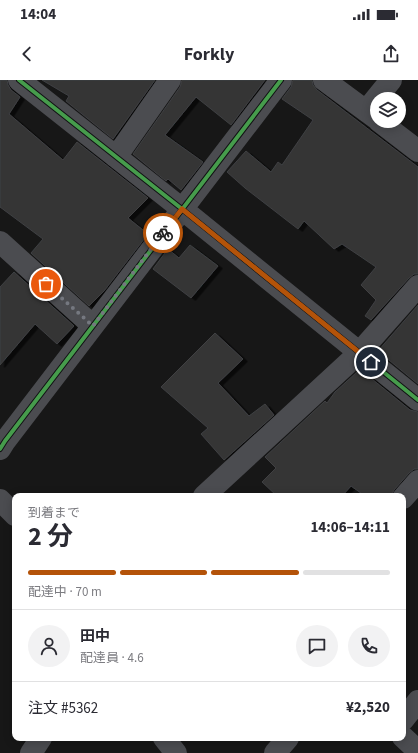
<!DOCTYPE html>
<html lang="ja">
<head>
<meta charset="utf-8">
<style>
  :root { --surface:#fff; --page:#f2f2f3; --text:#2b2b33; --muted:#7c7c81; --line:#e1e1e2; --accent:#b45309 }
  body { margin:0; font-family:"Source Sans 3","Noto Sans JP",sans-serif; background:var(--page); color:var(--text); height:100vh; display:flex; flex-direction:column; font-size:15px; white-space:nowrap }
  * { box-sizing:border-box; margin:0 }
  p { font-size:13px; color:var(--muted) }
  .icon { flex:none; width:22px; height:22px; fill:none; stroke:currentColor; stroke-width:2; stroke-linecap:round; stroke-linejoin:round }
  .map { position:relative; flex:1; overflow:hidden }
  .panel { position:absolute; left:12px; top:413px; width:394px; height:248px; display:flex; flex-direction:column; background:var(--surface); border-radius:8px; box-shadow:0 2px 10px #0003 }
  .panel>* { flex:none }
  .fabs { position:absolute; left:370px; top:12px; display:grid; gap:8px }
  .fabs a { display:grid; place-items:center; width:36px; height:36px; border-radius:50%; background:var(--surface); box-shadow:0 2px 10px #0003; font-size:20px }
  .pin { position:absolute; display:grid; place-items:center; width:34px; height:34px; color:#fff; margin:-17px; border:2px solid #fff; border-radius:50%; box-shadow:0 1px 4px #0007 }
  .courier { position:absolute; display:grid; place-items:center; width:40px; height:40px; margin:-20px; border:3px solid #b45309; border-radius:50%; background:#fff; color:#222; box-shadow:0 1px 5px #0007 }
  .summary em { font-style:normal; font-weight:700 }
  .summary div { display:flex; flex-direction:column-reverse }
  .summary { display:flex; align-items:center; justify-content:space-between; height:68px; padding:0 16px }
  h1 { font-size:26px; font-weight:700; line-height:30px }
  .bar { display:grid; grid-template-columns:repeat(4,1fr); gap:6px 4px; align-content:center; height:48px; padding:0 16px }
  .bar i { height:5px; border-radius:3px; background:var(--line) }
  .bar .on { background:var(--accent) }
  .bar p { grid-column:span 4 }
  .line { display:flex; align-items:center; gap:10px; padding:0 16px; border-top:1px solid var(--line) }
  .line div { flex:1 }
  .round { display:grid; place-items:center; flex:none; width:42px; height:42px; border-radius:21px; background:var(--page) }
  .status { display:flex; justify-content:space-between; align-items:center; height:28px; padding:0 20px; background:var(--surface); direction:ltr }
  .status svg { height:11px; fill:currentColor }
  header { display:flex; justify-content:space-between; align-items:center; height:52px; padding:0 16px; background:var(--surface); font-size:18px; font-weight:700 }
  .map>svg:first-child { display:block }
</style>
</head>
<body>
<div class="status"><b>14:04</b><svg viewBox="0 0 49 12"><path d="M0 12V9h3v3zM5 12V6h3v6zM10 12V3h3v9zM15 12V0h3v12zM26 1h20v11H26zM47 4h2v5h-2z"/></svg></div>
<header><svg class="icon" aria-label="back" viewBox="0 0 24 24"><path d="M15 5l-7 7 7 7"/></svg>Forkly<svg class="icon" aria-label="share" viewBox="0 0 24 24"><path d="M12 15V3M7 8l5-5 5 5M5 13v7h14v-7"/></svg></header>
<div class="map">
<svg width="418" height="673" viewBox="0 0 418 673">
  <defs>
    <filter id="shadow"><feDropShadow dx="4.5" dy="2.5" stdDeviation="0" flood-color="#0009"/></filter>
  </defs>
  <rect width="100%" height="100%" fill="#171717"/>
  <path fill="#353536" stroke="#3f4043" filter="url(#shadow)" d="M 0,0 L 7,0 L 8,5 L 11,10 L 20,17 L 9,34 L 63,80 L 77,62 L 148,118 L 128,138 L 148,154 L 104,211 L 89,226 L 31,173 L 43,159 L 0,127 Z
    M 42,0 L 155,0 L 113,59 L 66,21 L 69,16 Z
    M 182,0 L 265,0 L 231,45 L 196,17 L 165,55 L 203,82 L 181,110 L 168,99 L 166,101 L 133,74 L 180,7 Z
    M 293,0 L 312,0 L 313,5 L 317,10 L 418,87 L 418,194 L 414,194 L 409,198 L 371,240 L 365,236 L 376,220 L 361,205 L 376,187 L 342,164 L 334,169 L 304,141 L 298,149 L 245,108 L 227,92 L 246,71 L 271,92 L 278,82 L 282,85 L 313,40 L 282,19 L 291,7 Z
    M 190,165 L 218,186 L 191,218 L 153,189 L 168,169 L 179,178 Z
    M 14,192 L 74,246 L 57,264 L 35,244 L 0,285 L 0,207 Z
    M 418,225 L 418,304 L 378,271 Z
    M 215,253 L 243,279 L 218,303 L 249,336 L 265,324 L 274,335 L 224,380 L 201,354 L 208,348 L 161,307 Z
    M 361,290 L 410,330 L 418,332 L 418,389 L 414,389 L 409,393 L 394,410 L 391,416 L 365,416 L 351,406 L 342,416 L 277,416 L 262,402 L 276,388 L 265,377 L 325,321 L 327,323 L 335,312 L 357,292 L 359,292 Z"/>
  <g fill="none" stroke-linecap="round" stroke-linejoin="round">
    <path stroke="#4b4c50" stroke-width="22" d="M 19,0 L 182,129 L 418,320
      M 324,0 L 377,39
      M 366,31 L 391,0
      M 379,41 L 418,71
      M 116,77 L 170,0
      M 0,162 L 93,246
      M 0,369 L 5,361 L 281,0
      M 204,416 L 359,273 L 418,206
      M 403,418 L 418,401
      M 0,420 L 15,435
      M 403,640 L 418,621
      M 403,657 L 418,671
      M 164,658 L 176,673
      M 31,673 L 41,658
      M 275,673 L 288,658"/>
    <defs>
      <path id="cycleway" d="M 19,0 L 182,129 L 418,320
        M 0,369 L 5,361 L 281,0"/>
    </defs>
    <use href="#cycleway" stroke="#111113" stroke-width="6"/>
    <use href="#cycleway" stroke="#469c4c" stroke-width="4"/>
  </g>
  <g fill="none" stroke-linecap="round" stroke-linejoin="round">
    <path stroke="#757880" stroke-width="4" stroke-dasharray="0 7.2" d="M 46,204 L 93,246 L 163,153"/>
    <path stroke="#b45309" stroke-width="5" d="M 163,153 L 182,129 L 371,282"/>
  </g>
</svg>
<div class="fabs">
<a><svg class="icon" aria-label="layers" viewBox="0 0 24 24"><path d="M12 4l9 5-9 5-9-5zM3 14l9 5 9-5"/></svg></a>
</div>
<div class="pin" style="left:46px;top:204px;background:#ea580c"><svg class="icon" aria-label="bag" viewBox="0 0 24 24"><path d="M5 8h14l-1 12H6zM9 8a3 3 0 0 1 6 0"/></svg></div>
<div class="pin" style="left:371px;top:282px;background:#1f2937"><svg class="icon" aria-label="home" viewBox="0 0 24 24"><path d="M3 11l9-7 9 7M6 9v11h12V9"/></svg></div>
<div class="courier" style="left:163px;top:153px"><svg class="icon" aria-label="bike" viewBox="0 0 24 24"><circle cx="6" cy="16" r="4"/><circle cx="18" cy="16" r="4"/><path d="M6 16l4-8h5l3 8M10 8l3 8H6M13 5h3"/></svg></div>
<section class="panel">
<div class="summary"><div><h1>2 分</h1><p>到着まで</p></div><em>14:06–14:11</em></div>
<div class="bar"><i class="on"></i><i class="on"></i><i class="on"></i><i></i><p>配達中 · 70 m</p></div>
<div class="line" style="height:72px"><a class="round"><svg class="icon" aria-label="person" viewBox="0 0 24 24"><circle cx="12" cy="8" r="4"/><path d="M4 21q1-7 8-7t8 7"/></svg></a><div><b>田中</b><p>配達員 · 4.6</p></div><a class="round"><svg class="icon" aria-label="chat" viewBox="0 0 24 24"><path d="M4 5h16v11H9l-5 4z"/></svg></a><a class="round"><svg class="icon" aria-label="phone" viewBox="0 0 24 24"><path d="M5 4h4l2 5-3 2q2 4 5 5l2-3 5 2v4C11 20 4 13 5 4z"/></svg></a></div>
<div class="line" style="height:52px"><div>注文 #5362</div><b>¥2,520</b></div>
</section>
</div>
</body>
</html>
